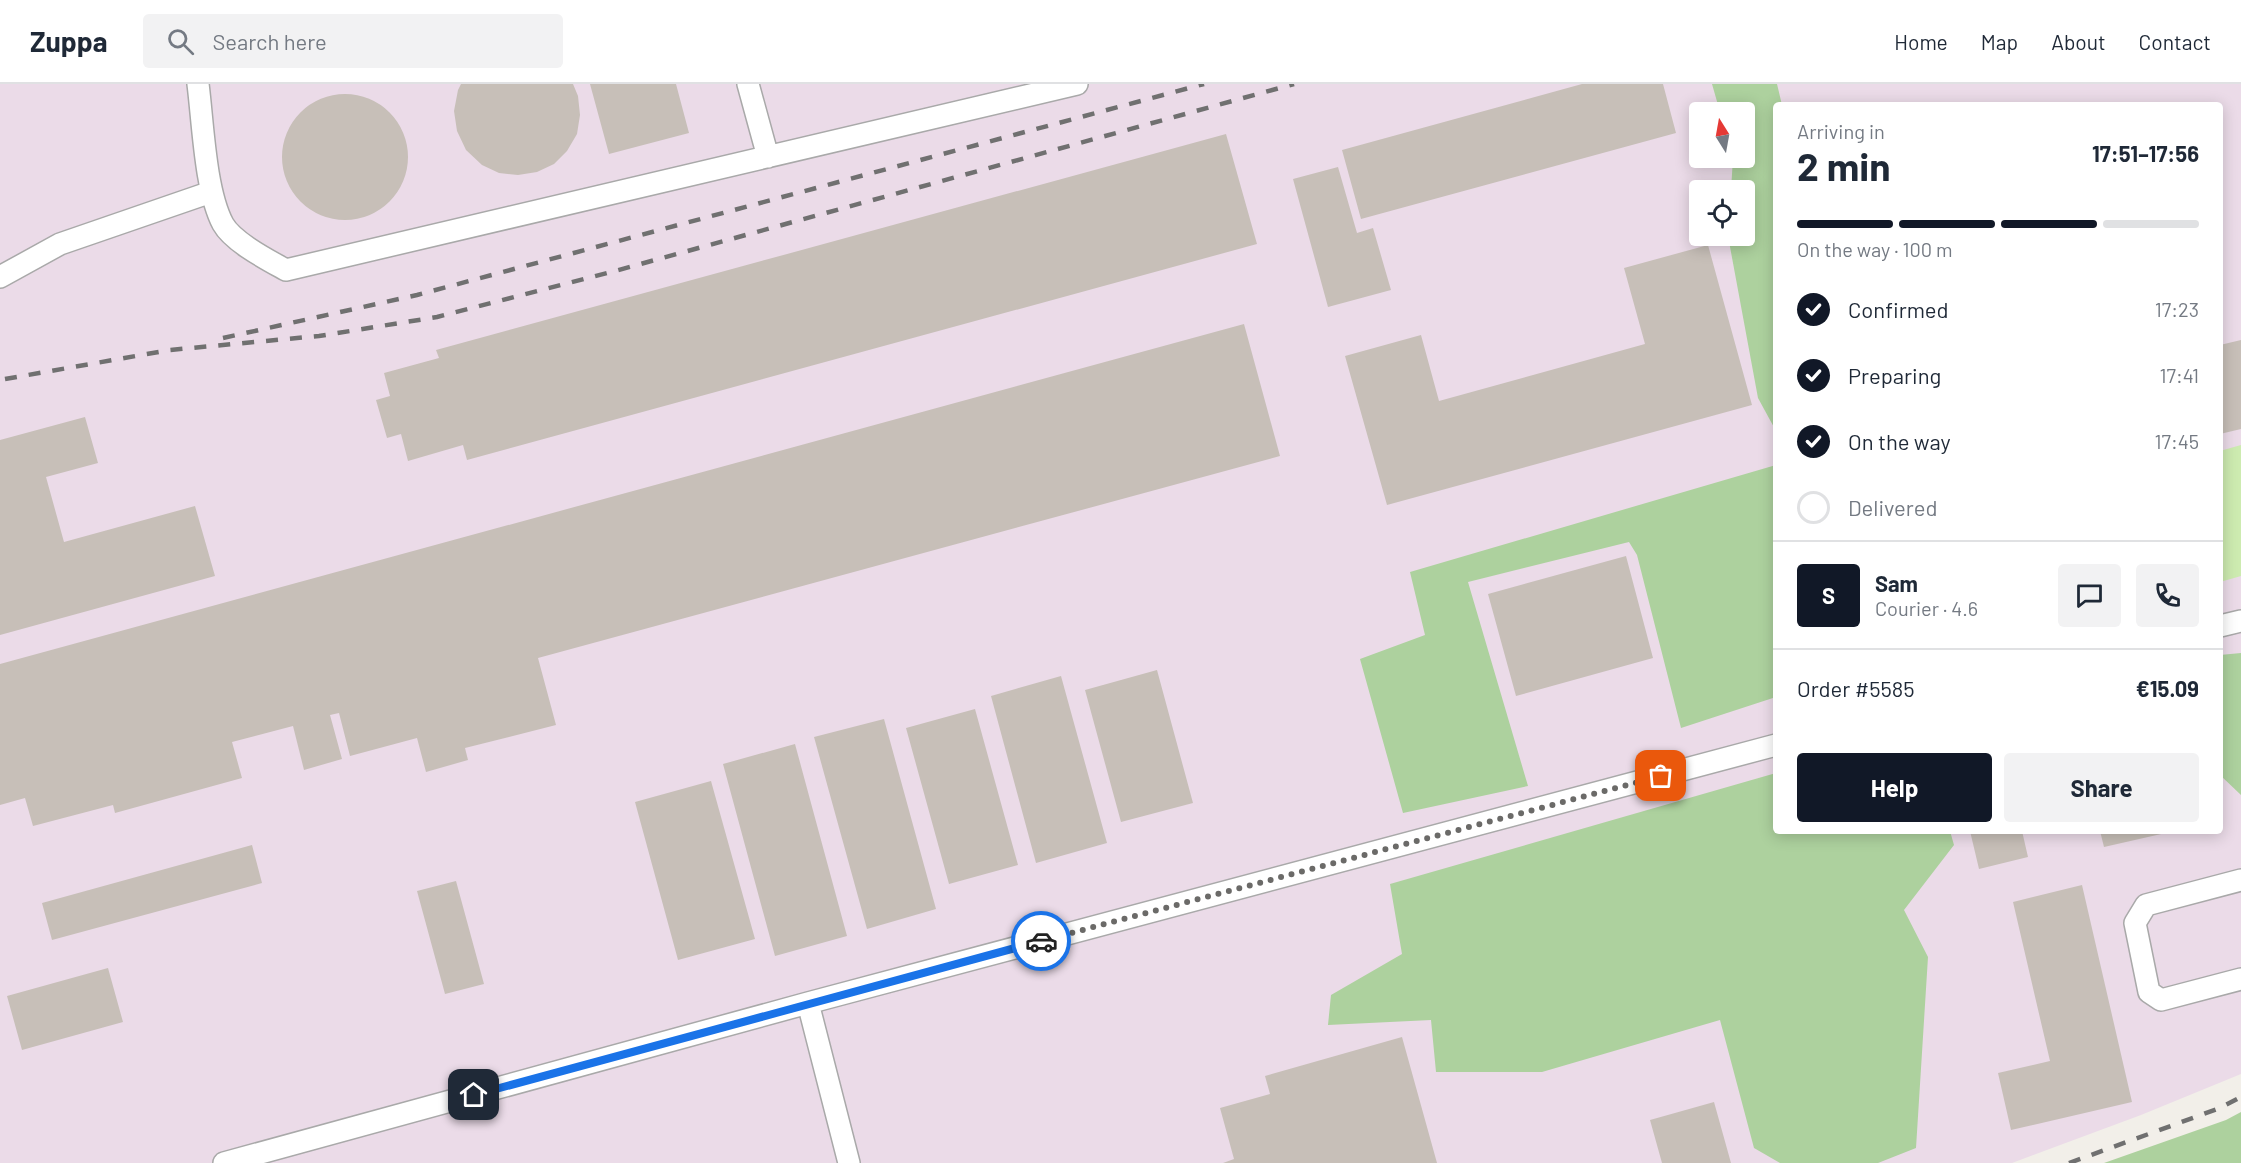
<!DOCTYPE html>
<html lang="en">
<head>
<meta charset="utf-8">
<style>
  :root { --surface:#fff; --page:#f2f2f3; --text:#1f2937; --muted:#747a83; --line:#e0e1e3; --accent:#111827 }
  body { margin:0; font-family:Barlow,sans-serif; background:var(--page); color:var(--text); height:100vh; display:flex; flex-direction:column; font-size:22px; white-space:nowrap }
  * { box-sizing:border-box; margin:0 }
  p { font-size:20px; color:var(--muted) }
  .icon { flex:none; width:33px; height:33px; fill:none; stroke:currentColor; stroke-width:2; stroke-linecap:round; stroke-linejoin:round }
  .map { position:relative; flex:1; overflow:hidden }
  .sheet { position:absolute; left:1773px; top:18px; width:450px; height:732px; display:flex; flex-direction:column; background:var(--surface); border-radius:6px; box-shadow:0 3px 15px #0003 }
  .sheet>* { flex:none }
  .needle { width:39px; rotate:349deg }
  .fabs { position:absolute; left:1689px; top:18px; display:grid; gap:12px }
  .fabs a { display:grid; place-items:center; width:66px; height:66px; border-radius:6px; background:var(--surface); box-shadow:0 3px 15px #0003; font-size:30px }
  .pin { position:absolute; display:grid; place-items:center; width:51px; height:51px; color:#fff; margin:-26px; border-radius:12px; box-shadow:0 3px 9px #0006 }
  .courier { position:absolute; display:grid; place-items:center; width:60px; height:60px; margin:-30px; border:4px solid #1a73e8; border-radius:50%; background:#fff; color:#222; box-shadow:0 2px 8px #0007 }
  .head em { font-style:normal; font-weight:700 }
  .head div { display:flex; flex-direction:column-reverse }
  .head { display:flex; align-items:center; justify-content:space-between; height:102px; padding:0 24px }
  h1 { font-size:39px; font-weight:700; line-height:45px }
  .bar { display:grid; grid-template-columns:repeat(4,1fr); gap:9px 6px; align-content:center; height:72px; padding:0 24px }
  .bar i { height:8px; border-radius:4px; background:var(--line) }
  .bar .current { background:var(--accent) }
  .bar p { grid-column:span 4 }
  .line { display:flex; align-items:center; gap:15px; padding:0 24px; border-top:2px solid var(--line) }
  .line div { flex:1 }
  .round { display:grid; place-items:center; flex:none; width:63px; height:63px; border-radius:6px; background:var(--page) }
  ol { padding:0 24px; list-style:none }
  li { display:flex; align-items:center; gap:18px; height:66px }
  li p { margin-inline-start:auto }
  li .icon { padding:6px; border-radius:50%; background:var(--accent); color:#fff; stroke-width:4 }
  li:last-child { color:var(--muted) }
  li i { width:33px; height:33px; border:3px solid var(--line); border-radius:50% }
  .action { display:flex; gap:12px; margin-top:auto; padding:12px 24px }
  .action a { flex:1; height:69px; border-radius:6px; background:var(--accent); color:#fff; font-size:24px; font-weight:700; line-height:69px; text-align:center }
  .action a+a { background:var(--page); color:var(--text) }
  header { display:flex; align-items:center; gap:36px; box-sizing:border-box; height:84px; padding:0 30px; background:var(--surface); border-bottom:2px solid var(--line) }
  header strong { font-size:28px }
  nav { display:flex; gap:33px; margin-inline-start:auto; font-size:21px }
  .search { width:420px; height:54px; background:var(--page); display:flex; align-items:center; gap:15px; box-sizing:border-box; padding:0 21px; border-radius:6px; color:var(--muted); font-size:22px }
  .map>svg:first-child { display:block }
</style>
</head>
<body>
<header>
<strong>Zuppa</strong>
<div class="search"><svg class="icon" aria-label="search" viewBox="0 0 24 24"><circle cx="10" cy="10" r="6"/><path d="M15 15l6 6"/></svg>Search here</div>
<nav><a>Home</a><a>Map</a><a>About</a><a>Contact</a></nav>
</header>
<div class="map">
<svg width="2241" height="1079" viewBox="0 0 2241 1079">
  <rect width="100%" height="100%" fill="#f2efe9"/>
  <path fill="#ebdbe8" fill-rule="evenodd" d="M 0,0 L 2241,0 L 2241,990 L 2141,1031 L 2012,1079 L 0,1079 ZM 1776,21 L 2220,21 L 2220,747 L 1776,747 ZM 1700,28 L 1744,28 L 1744,74 L 1700,74 ZM 1700,106 L 1744,106 L 1744,152 L 1700,152 Z"/>
  <path fill="#cdebb0" d="M 2241,361 L 2241,492 L 2220,498 L 2220,367 Z"/>
  <path fill="#add19e" d="M 1712,0 L 1777,0 L 1782,21 L 1776,21 L 1776,347 L 1758,314 L 1728,152 L 1744,152 L 1744,106 L 1731,106 L 1733,74 L 1744,74 L 1744,28 L 1720,28 Z
    M 1776,381 L 1776,613 L 1681,644 L 1637,471 L 1629,458 L 1468,498 L 1528,702 L 1403,729 L 1360,575 L 1425,551 L 1410,488 Z
    M 2241,569 L 2241,711 L 2220,691 L 2220,571 Z
    M 1776,689 L 1776,747 L 1950,747 L 1954,761 L 1904,826 L 1928,873 L 1916,1064 L 1878,1079 L 1780,1079 L 1754,1064 L 1720,936 L 1542,988 L 1436,988 L 1431,936 L 1328,941 L 1331,911 L 1402,870 L 1390,800 Z
    M 2241,1028 L 2241,1079 L 2104,1079 L 2226,1036 Z"/>
  <path fill="#c7bfb8" d="M 461,0 L 573,0 L 578,12 L 580,31 L 577,50 L 567,67 L 554,80 L 537,88 L 518,91 L 499,89 L 482,81 L 466,66 L 457,47 L 454,27 L 458,6 Z
    M 590,0 L 676,0 L 689,49 L 609,70 Z
    M 1582,0 L 1663,0 L 1676,49 L 1361,135 L 1342,66 Z
    M282 73a63 63 0 1 1 126 0a63 63 0 1 1-126 0Z
    M 1226,50 L 1257,160 L 467,376 L 463,361 L 408,377 L 401,350 L 387,354 L 376,316 L 390,312 L 384,289 L 439,274 L 436,266 Z
    M 1338,83 L 1357,149 L 1373,144 L 1391,206 L 1328,223 L 1293,95 Z
    M 1708,161 L 1752,321 L 1387,421 L 1345,272 L 1421,251 L 1439,317 L 1645,260 L 1624,184 Z
    M 1244,240 L 1280,372 L 538,574 L 556,641 L 465,664 L 468,676 L 426,688 L 417,654 L 350,672 L 339,629 L 330,631 L 342,675 L 304,686 L 293,642 L 232,658 L 242,694 L 115,729 L 113,721 L 33,742 L 25,714 L 0,721 L 0,580 Z
    M 2241,256 L 2241,345 L 2220,350 L 2220,261 Z
    M 85,333 L 98,379 L 46,393 L 64,458 L 195,422 L 215,492 L 0,551 L 0,356 Z
    M 1626,472 L 1653,574 L 1516,612 L 1488,510 Z
    M 1157,586 L 1193,719 L 1121,738 L 1085,606 Z
    M 1061,592 L 1107,759 L 1036,779 L 991,612 Z
    M 975,625 L 1018,781 L 949,800 L 906,644 Z
    M 884,635 L 936,825 L 867,845 L 814,653 Z
    M 795,660 L 847,852 L 775,872 L 723,680 Z
    M 711,697 L 755,855 L 678,876 L 635,718 Z
    M 1970,747 L 2022,747 L 2028,773 L 1979,785 Z
    M 2100,747 L 2170,747 L 2170,748 L 2104,763 Z
    M 252,761 L 262,799 L 52,856 L 42,819 Z
    M 456,797 L 484,900 L 445,910 L 417,807 Z
    M 2082,801 L 2132,1018 L 2011,1046 L 1998,989 L 2050,977 L 2013,818 Z
    M 108,884 L 123,938 L 22,966 L 7,912 Z
    M 1402,953 L 1437,1079 L 1223,1079 L 1234,1075 L 1220,1024 L 1270,1010 L 1265,992 Z
    M 1714,1018 L 1731,1079 L 1662,1079 L 1650,1036 Z"/>
  <g fill="none" stroke-linecap="round" stroke-linejoin="round">
    <defs>
      <path id="lane" d="M 198,0 C 203,39 205,106 223,140 C 233,158 268,176 286,186 L 1077,0
        M 748,0 L 768,73
        M 0,193 L 60,160 L 211,108
        M 2220,542 L 2241,537
        M 2241,796 L 2146,821 L 2135,839 L 2149,908 L 2161,916 L 2241,895
        M 224,1079 L 808,919
        M 849,1079 L 808,919 L 1776,661"/>
    </defs>
    <use href="#lane" stroke="#a9a9a9" stroke-width="24"/>
    <use href="#lane" stroke="#fff" stroke-width="21"/>
    <path stroke="#707070" stroke-width="4.5" stroke-dasharray="12 12" stroke-linecap="butt" d="M 223,254 L 417,211 L 1204,0
      M 5,295 L 170,266 L 319,252 L 437,233 L 615,187 L 1294,0
      M 2069,1079 L 2220,1024 L 2241,1013"/>
  </g>
  <g fill="none" stroke-linecap="round" stroke-linejoin="round">
    <path stroke="#6b6a68" stroke-width="6" stroke-dasharray="0 10.8" d="M 1041,857 L 1661,692"/>
    <path stroke="#1a73e8" stroke-width="8" d="M 474,1011 L 1041,857"/>
  </g>
</svg>
<div class="fabs">
<a><svg class="needle" viewBox="-14 -14 28 28"><path d="M0-13l5 13h-10z" fill="#e53935"/><path d="M0 13l5-13h-10z" fill="#747a83"/></svg></a>
<a><svg class="icon" aria-label="locate" viewBox="0 0 24 24"><circle cx="12" cy="12" r="6"/><path d="M12 2v4M12 18v4M2 12h4M18 12h4"/></svg></a>
</div>
<div class="pin" style="left:1661px;top:692px;background:#ea580c"><svg class="icon" aria-label="bag" viewBox="0 0 24 24"><path d="M5 8h14l-1 12H6zM9 8a3 3 0 0 1 6 0"/></svg></div>
<div class="pin" style="left:474px;top:1011px;background:#1f2937"><svg class="icon" aria-label="home" viewBox="0 0 24 24"><path d="M3 11l9-7 9 7M6 9v11h12V9"/></svg></div>
<div class="courier" style="left:1041px;top:857px"><svg class="icon" aria-label="car" viewBox="0 0 24 24"><path d="M5 17H2v-5l4-1 3-4h7l3 4 3 1v5h-3M9 17h6M6 11h13"/><circle cx="7" cy="17" r="2"/><circle cx="17" cy="17" r="2"/></svg></div>
<section class="sheet">
<div class="head"><div><h1>2 min</h1><p>Arriving in</p></div><em>17:51–17:56</em></div>
<div class="bar"><i class="current"></i><i class="current"></i><i class="current"></i><i></i><p>On the way · 100 m</p></div>
<ol>
<li><svg class="icon" aria-label="check" viewBox="0 0 24 24"><path d="M5 12l5 5 9-10"/></svg>Confirmed<p>17:23</p></li>
<li><svg class="icon" aria-label="check" viewBox="0 0 24 24"><path d="M5 12l5 5 9-10"/></svg>Preparing<p>17:41</p></li>
<li><svg class="icon" aria-label="check" viewBox="0 0 24 24"><path d="M5 12l5 5 9-10"/></svg>On the way<p>17:45</p></li>
<li><i></i>Delivered</li>
</ol>
<div class="line" style="height:108px"><b class="round" style="background:var(--accent);color:#fff">S</b><div><b>Sam</b><p>Courier · 4.6</p></div><a class="round"><svg class="icon" aria-label="chat" viewBox="0 0 24 24"><path d="M4 5h16v11H9l-5 4z"/></svg></a><a class="round"><svg class="icon" aria-label="phone" viewBox="0 0 24 24"><path d="M5 4h4l2 5-3 2q2 4 5 5l2-3 5 2v4C11 20 4 13 5 4z"/></svg></a></div>
<div class="line" style="height:78px"><div>Order #5585</div><b>€15.09</b></div>
<div class="action"><a>Help</a><a>Share</a></div>
</section>
</div>
</body>
</html>
